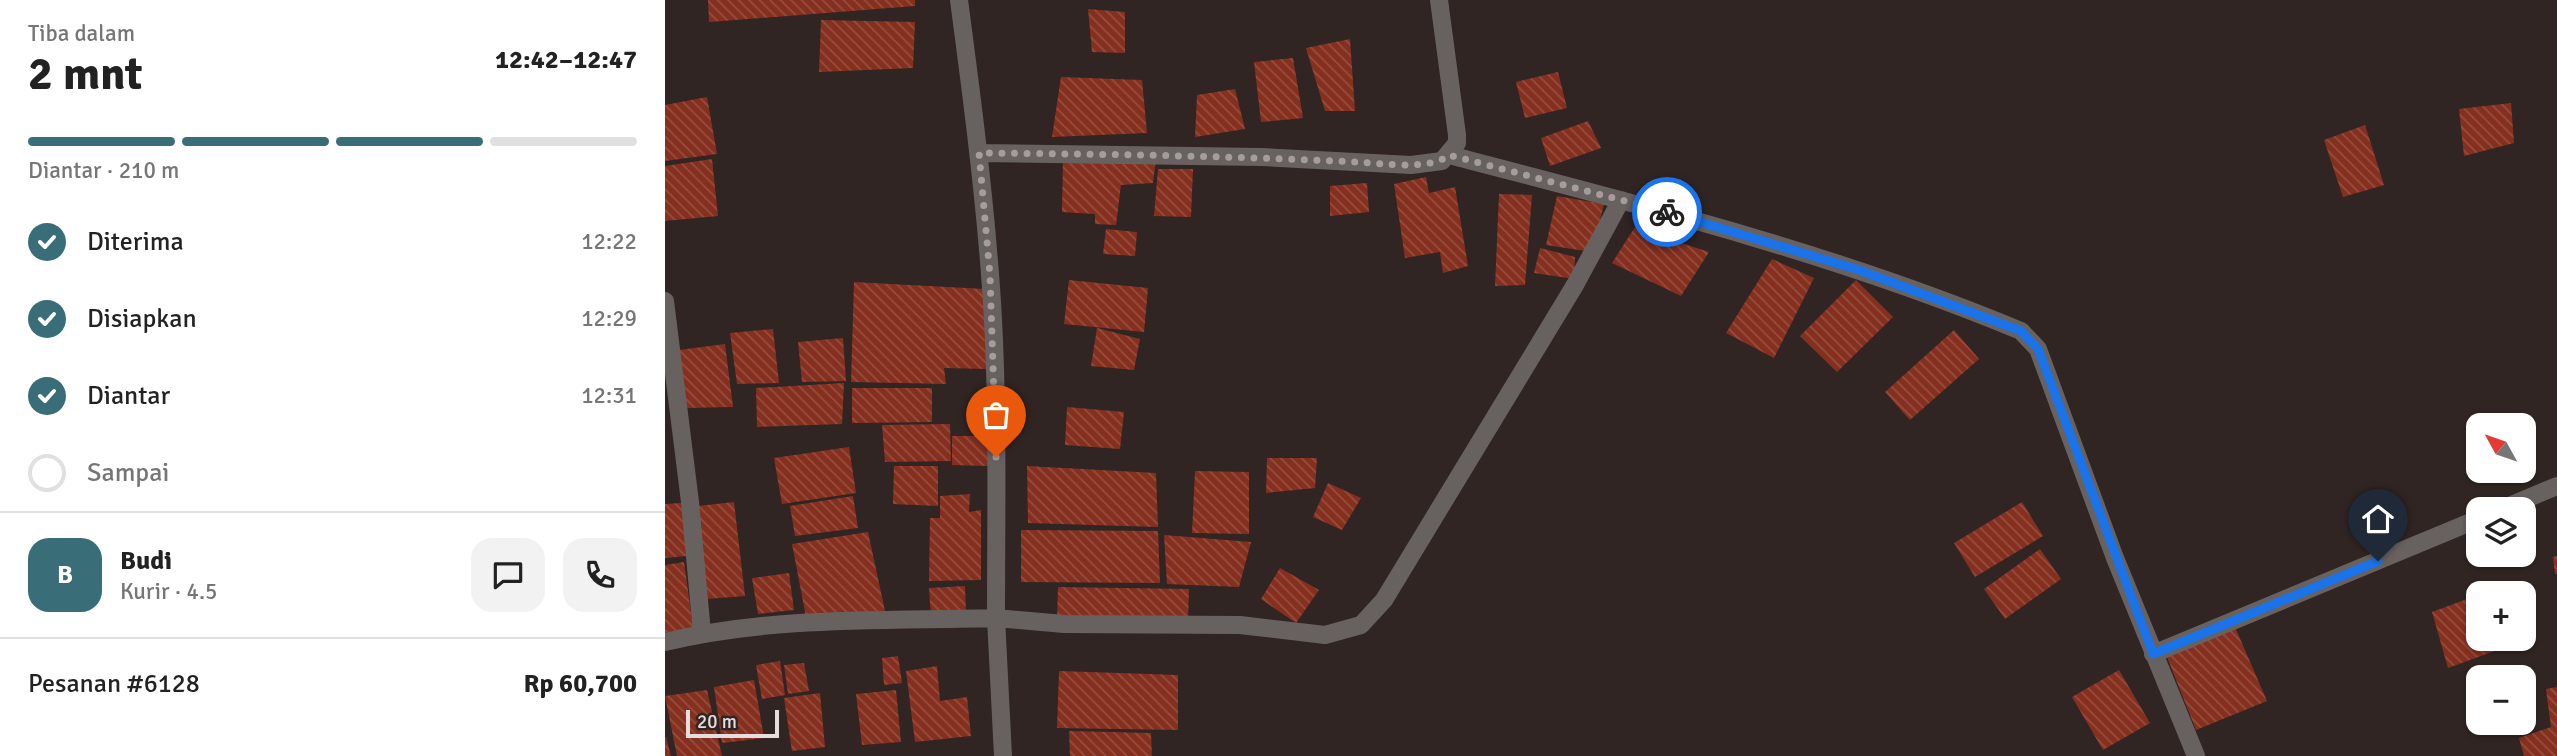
<!DOCTYPE html>
<html lang="id">
<head>
<meta charset="utf-8">
<style>
  :root { --surface:#fff; --page:#f2f2f2; --text:#222; --muted:#767676; --line:#e0e0e0; --accent:#396d77 }
  body { margin:0; font-family:Signika,sans-serif; background:var(--page); color:var(--text); height:100vh; display:flex; flex-direction:column; font-size:26px; white-space:nowrap }
  * { box-sizing:border-box; margin:0 }
  p { font-size:23px; color:var(--muted) }
  .icon { flex:none; width:38px; height:38px; fill:none; stroke:currentColor; stroke-width:2; stroke-linecap:round; stroke-linejoin:round }
  .map { position:relative; flex:1; overflow:hidden }
  .sheet { display:flex; flex-direction:column; background:var(--surface); width:665px }
  .sheet>* { flex:none }
  .needle { width:46px; rotate:310deg }
  .fabs { position:absolute; left:1801px; top:413px; display:grid; gap:14px }
  .fabs a { display:grid; place-items:center; width:70px; height:70px; border-radius:14px; background:var(--surface); box-shadow:0 2px 5px #0004; font-size:35px }
  .scale { position:absolute; left:21px; bottom:18px; width:93px; box-sizing:border-box; padding-left:7px; border:4px solid #e5dedc; border-top:0; font-size:19px; line-height:24px; white-space:nowrap; color:#e5dedc; -webkit-text-stroke:5px #302523; paint-order:stroke }
  .pin { position:absolute; display:grid; place-items:center; width:60px; height:60px; color:#fff; margin:-72px -30px; border-radius:50% 50% 50% 0; rotate:-45deg; box-shadow:0 0 7px #0007 }
  .pin .icon { rotate:45deg }
  .courier { position:absolute; display:grid; place-items:center; width:70px; height:70px; margin:-35px; border:5px solid #1a73e8; border-radius:50%; background:#fff; color:#222; box-shadow:0 2px 9px #0007 }
  .summary em { font-style:normal; font-weight:700 }
  .summary div { display:flex; flex-direction:column-reverse }
  .summary { display:flex; align-items:center; justify-content:space-between; height:119px; padding:0 28px }
  h1 { font-size:46px; font-weight:700; line-height:52px }
  .bar { display:grid; grid-template-columns:repeat(4,1fr); gap:10px 7px; align-content:center; height:84px; padding:0 28px }
  .bar i { height:9px; border-radius:5px; background:var(--line) }
  .bar .selected { background:var(--accent) }
  .bar p { grid-column:span 4 }
  .line { display:flex; align-items:center; gap:18px; padding:0 28px; border-top:2px solid var(--line) }
  .line div { flex:1 }
  .round { display:grid; place-items:center; flex:none; width:74px; height:74px; border-radius:21px; background:var(--page) }
  ol { padding:0 28px; list-style:none }
  li { display:flex; align-items:center; gap:21px; height:77px }
  li p { margin-inline-start:auto }
  li .icon { padding:7px; border-radius:50%; background:var(--accent); color:#fff; stroke-width:4 }
  li:last-child { color:var(--muted) }
  li i { width:38px; height:38px; border:4px solid var(--line); border-radius:50% }
  main { display:flex; flex:1; min-height:0 }
  .map>svg:first-child { display:block }
</style>
</head>
<body>
<main>
<section class="sheet">
<div class="summary"><div><h1>2 mnt</h1><p>Tiba dalam</p></div><em>12:42–12:47</em></div>
<div class="bar"><i class="selected"></i><i class="selected"></i><i class="selected"></i><i></i><p>Diantar · 210 m</p></div>
<ol>
<li><svg class="icon" aria-label="check" viewBox="0 0 24 24"><path d="M5 12l5 5 9-10"/></svg>Diterima<p>12:22</p></li>
<li><svg class="icon" aria-label="check" viewBox="0 0 24 24"><path d="M5 12l5 5 9-10"/></svg>Disiapkan<p>12:29</p></li>
<li><svg class="icon" aria-label="check" viewBox="0 0 24 24"><path d="M5 12l5 5 9-10"/></svg>Diantar<p>12:31</p></li>
<li><i></i>Sampai</li>
</ol>
<div class="line" style="height:126px"><b class="round" style="background:var(--accent);color:#fff">B</b><div><b>Budi</b><p>Kurir · 4.5</p></div><a class="round"><svg class="icon" aria-label="chat" viewBox="0 0 24 24"><path d="M4 5h16v11H9l-5 4z"/></svg></a><a class="round"><svg class="icon" aria-label="phone" viewBox="0 0 24 24"><path d="M5 4h4l2 5-3 2q2 4 5 5l2-3 5 2v4C11 20 4 13 5 4z"/></svg></a></div>
<div class="line" style="height:91px"><div>Pesanan #6128</div><b>Rp 60,700</b></div>
</section>
<div class="map">
<svg width="1892" height="756" viewBox="0 0 1892 756">
  <defs>
    <pattern id="building-back-hatch" width="6" height="6" patternUnits="userSpaceOnUse" patternTransform="scale(1.75)"><rect width="6" height="6" fill="#852f1f"/><path d="M-1 5l2 2M0 0l6 6M5-1l2 2" fill="none" stroke="#964d3f"/></pattern>
  </defs>
  <rect width="100%" height="100%" fill="#302523"/>
  <path fill="url(#building-back-hatch)" d="M 43,0 L 250,0 L 250,6 L 44,22 Z
    M 423,9 L 460,12 L 460,53 L 427,52 Z
    M 156,20 L 250,22 L 248,68 L 154,72 Z
    M 685,39 L 690,111 L 660,111 L 641,48 Z
    M 628,58 L 638,118 L 596,122 L 589,62 Z
    M 893,72 L 902,108 L 860,118 L 851,82 Z
    M 396,77 L 477,80 L 482,133 L 387,137 Z
    M 570,89 L 580,129 L 530,137 L 532,95 Z
    M 42,97 L 52,154 L 0,161 L 0,105 Z
    M 1846,103 L 1849,143 L 1799,156 L 1794,109 Z
    M 923,121 L 936,148 L 885,166 L 876,138 Z
    M 1700,125 L 1719,185 L 1678,197 L 1659,140 Z
    M 398,157 L 491,159 L 488,183 L 456,185 L 451,225 L 430,224 L 430,214 L 397,212 Z
    M 47,159 L 53,216 L 0,221 L 0,166 Z
    M 493,169 L 528,169 L 526,217 L 489,216 Z
    M 761,177 L 764,193 L 790,187 L 803,266 L 778,273 L 775,252 L 740,258 L 729,184 Z
    M 702,183 L 704,212 L 665,216 L 665,186 Z
    M 834,194 L 867,195 L 860,285 L 830,286 Z
    M 892,196 L 939,204 L 927,252 L 881,245 Z
    M 977,216 L 1017,232 L 1010,241 L 1044,252 L 1016,296 L 947,263 Z
    M 441,229 L 472,232 L 470,256 L 438,254 Z
    M 875,248 L 910,257 L 909,279 L 869,273 Z
    M 1107,259 L 1149,278 L 1109,358 L 1061,333 Z
    M 404,280 L 483,288 L 479,332 L 399,324 Z
    M 1191,280 L 1228,317 L 1172,372 L 1135,336 Z
    M 189,282 L 320,289 L 323,369 L 279,368 L 281,384 L 186,382 Z
    M 432,328 L 475,339 L 469,370 L 426,366 Z
    M 108,329 L 114,383 L 72,384 L 65,333 Z
    M 1289,330 L 1314,359 L 1245,420 L 1220,392 Z
    M 178,338 L 181,381 L 137,382 L 133,342 Z
    M 60,344 L 68,407 L 21,408 L 14,350 Z
    M 179,383 L 177,424 L 92,427 L 91,388 Z
    M 187,388 L 267,388 L 267,422 L 187,423 Z
    M 402,407 L 459,412 L 455,449 L 400,445 Z
    M 285,424 L 286,461 L 220,462 L 217,425 Z
    M 287,436 L 323,436 L 323,466 L 287,465 Z
    M 184,447 L 191,493 L 117,504 L 109,458 Z
    M 602,458 L 652,458 L 650,488 L 601,493 Z
    M 229,466 L 273,466 L 273,506 L 228,504 Z
    M 362,466 L 491,473 L 493,527 L 363,523 Z
    M 530,471 L 584,472 L 584,534 L 527,533 Z
    M 663,483 L 696,498 L 677,530 L 648,517 Z
    M 305,494 L 304,512 L 316,510 L 316,580 L 264,581 L 265,518 L 275,518 L 275,496 Z
    M 188,496 L 193,528 L 130,536 L 125,506 Z
    M 69,502 L 80,596 L 41,599 L 33,506 Z
    M 1357,502 L 1378,536 L 1310,577 L 1289,543 Z
    M 17,503 L 22,556 L 0,558 L 0,504 Z
    M 356,530 L 493,531 L 495,583 L 356,582 Z
    M 203,532 L 220,611 L 141,617 L 127,544 Z
    M 499,535 L 586,542 L 574,587 L 502,584 Z
    M 1375,549 L 1396,579 L 1340,619 L 1319,589 Z
    M 1892,556 L 1892,574 L 1890,574 L 1888,557 Z
    M 19,562 L 28,627 L 0,633 L 0,565 Z
    M 615,568 L 654,590 L 631,623 L 596,599 Z
    M 124,573 L 129,610 L 93,614 L 87,578 Z
    M 300,586 L 301,615 L 266,617 L 264,588 Z
    M 393,587 L 524,589 L 523,621 L 392,620 Z
    M 1813,595 L 1813,639 L 1836,639 L 1838,648 L 1783,668 L 1767,612 Z
    M 1570,627 L 1602,701 L 1531,730 L 1502,657 Z
    M 233,656 L 237,683 L 219,685 L 217,658 Z
    M 115,661 L 120,695 L 97,699 L 91,665 Z
    M 139,663 L 144,691 L 123,694 L 119,665 Z
    M 272,666 L 275,701 L 302,697 L 306,736 L 250,742 L 241,671 Z
    M 1454,670 L 1485,723 L 1438,750 L 1407,697 Z
    M 394,671 L 513,675 L 513,730 L 392,728 Z
    M 89,680 L 99,738 L 57,743 L 49,687 Z
    M 1892,687 L 1892,756 L 1859,756 L 1854,738 L 1886,727 L 1881,689 Z
    M 42,690 L 57,756 L 12,756 L 0,696 Z
    M 231,690 L 236,742 L 197,745 L 191,694 Z
    M 155,693 L 160,747 L 127,751 L 119,698 Z
    M 404,731 L 486,733 L 487,756 L 405,756 Z
    M 0,737 L 1,737 L 6,756 L 0,756 Z"/>
  <g fill="none" stroke-linecap="round" stroke-linejoin="round">
    <path stroke="#676260" stroke-width="18" d="M 314,153 L 597,157 L 746,165 L 777,161 L 792,143 L 792,135 L 774,0
      M 784,155 C 977,205 1171,254 1356,331 L 1373,349 L 1450,558 L 1531,756
      M 0,301 L 25,502 L 37,633
      M 1837,509 L 1892,486
      M 0,642 C 107,616 222,621 331,618 C 331,504 334,388 325,274 C 318,182 306,91 294,0
      M 1488,654 L 1813,519
      M 338,756 L 331,618 L 399,624 L 575,625 L 660,635 L 696,625 L 719,600 L 910,285 L 956,200"/>
  </g>
  <g fill="none" stroke-linecap="round" stroke-linejoin="round">
    <path stroke="#a69d9b" stroke-width="7" stroke-dasharray="0 12.6" d="M 331,457 L 325,275 L 314,153 C 439,154 565,156 691,162 C 714,163 766,171 784,155 L 1002,212"/>
    <path stroke="#1a73e8" stroke-width="9" d="M 1002,212 L 1194,270 L 1356,331 L 1373,349 L 1488,654 L 1713,561"/>
  </g>
</svg>
<div class="fabs">
<a><svg class="needle" viewBox="-14 -14 28 28"><path d="M0-13l5 13h-10z" fill="#e53935"/><path d="M0 13l5-13h-10z" fill="#767676"/></svg></a>
<a><svg class="icon" aria-label="layers" viewBox="0 0 24 24"><path d="M12 4l9 5-9 5-9-5zM3 14l9 5 9-5"/></svg></a>
<a>+</a>
<a>−</a>
</div>
<div class="scale">20 m</div>
<div class="pin" style="left:331px;top:457px;background:#ea580c"><svg class="icon" aria-label="bag" viewBox="0 0 24 24"><path d="M5 8h14l-1 12H6zM9 8a3 3 0 0 1 6 0"/></svg></div>
<div class="pin" style="left:1713px;top:561px;background:#1f2937"><svg class="icon" aria-label="home" viewBox="0 0 24 24"><path d="M3 11l9-7 9 7M6 9v11h12V9"/></svg></div>
<div class="courier" style="left:1002px;top:212px"><svg class="icon" aria-label="bike" viewBox="0 0 24 24"><circle cx="6" cy="16" r="4"/><circle cx="18" cy="16" r="4"/><path d="M6 16l4-8h5l3 8M10 8l3 8H6M13 5h3"/></svg></div>
</div>
</main>
</body>
</html>
